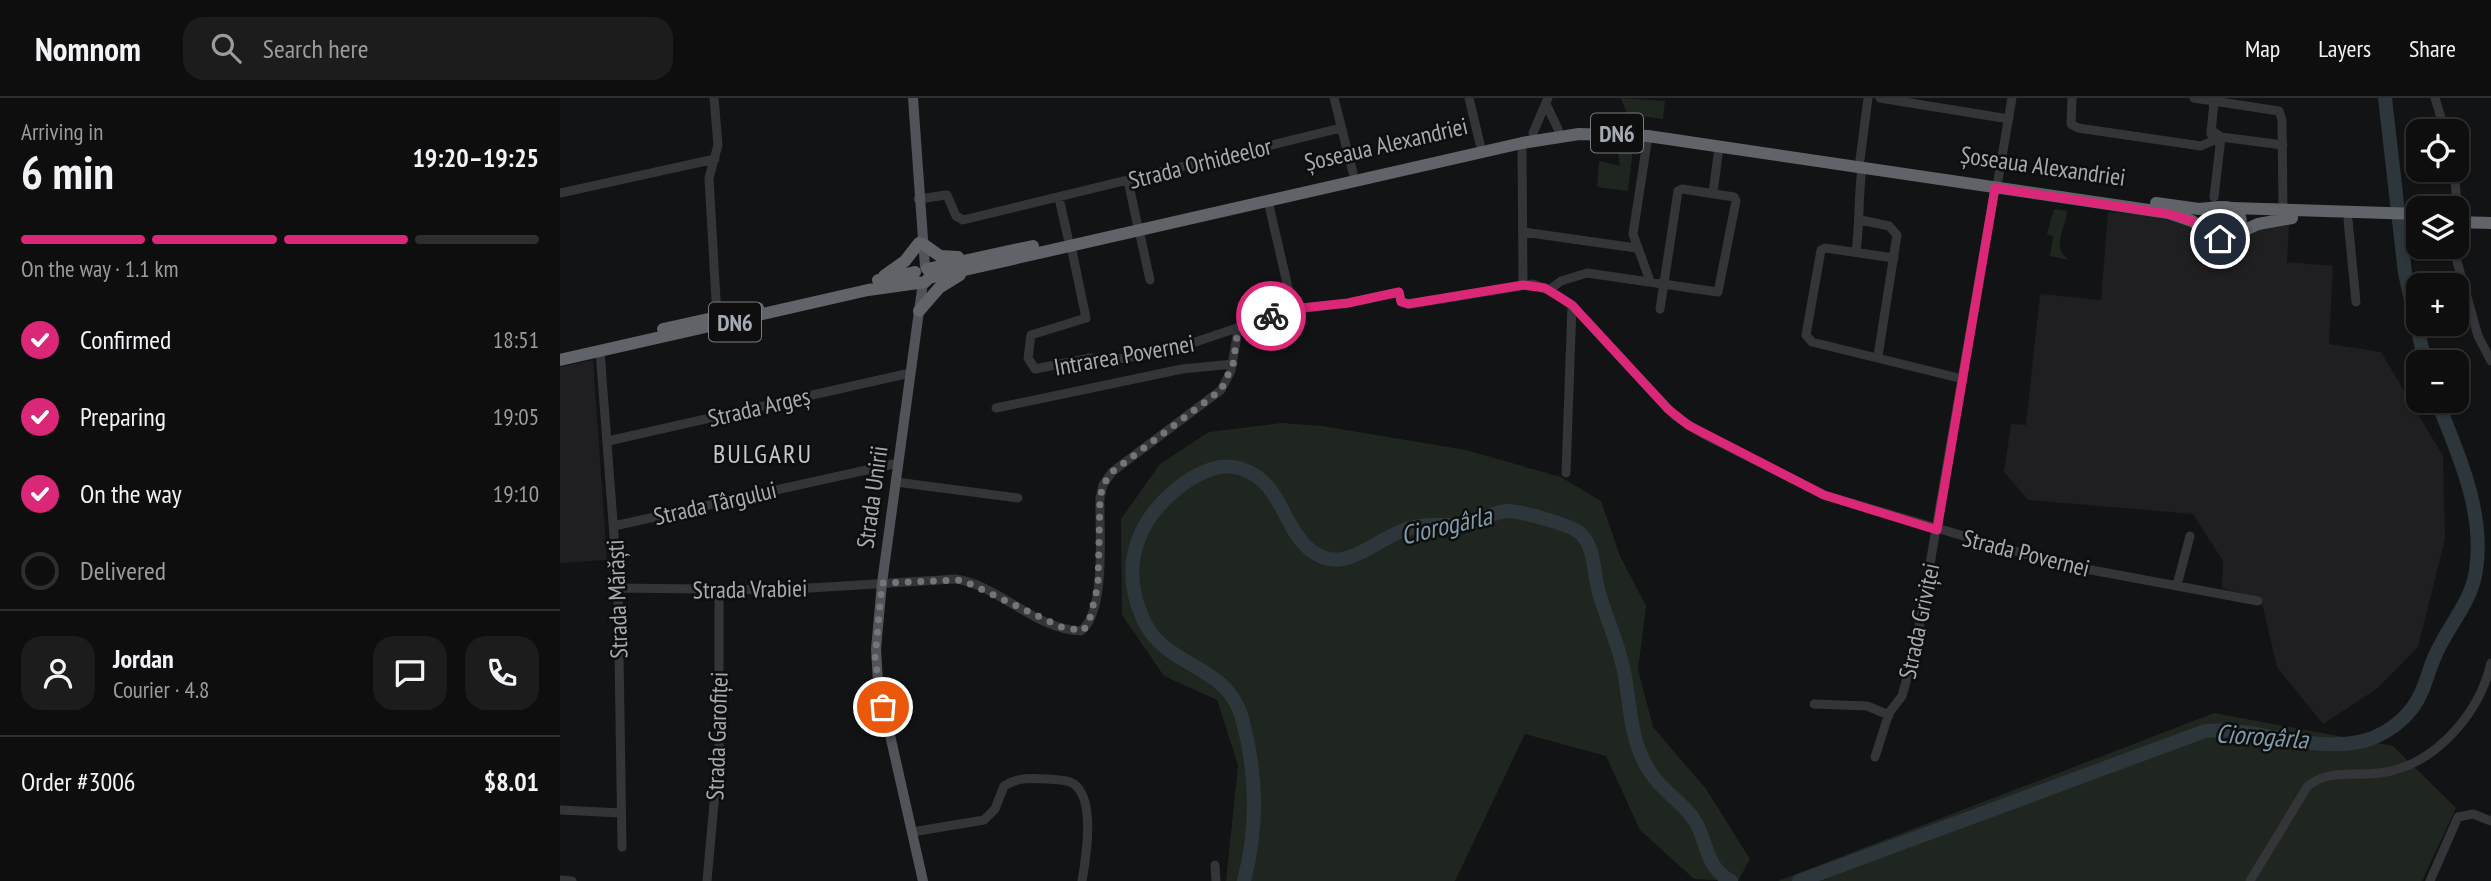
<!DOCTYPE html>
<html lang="en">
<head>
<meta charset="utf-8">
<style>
  :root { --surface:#0e0e0f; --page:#1c1c1d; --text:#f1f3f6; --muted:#9b9c9e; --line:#2e2e2f; --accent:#db2777 }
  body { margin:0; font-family:"PT Sans Narrow",sans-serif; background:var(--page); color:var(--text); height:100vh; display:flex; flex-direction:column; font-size:26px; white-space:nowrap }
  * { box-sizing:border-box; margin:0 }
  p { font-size:23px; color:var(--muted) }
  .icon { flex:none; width:38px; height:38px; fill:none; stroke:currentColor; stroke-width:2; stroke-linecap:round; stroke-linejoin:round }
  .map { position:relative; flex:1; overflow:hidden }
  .side { display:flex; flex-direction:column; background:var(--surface); width:560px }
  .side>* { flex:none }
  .tools { position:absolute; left:1846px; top:21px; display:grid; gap:14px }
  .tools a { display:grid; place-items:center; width:63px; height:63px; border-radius:14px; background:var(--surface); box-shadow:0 2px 5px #0004,0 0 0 2px var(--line); font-size:35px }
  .pin { position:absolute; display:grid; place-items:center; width:60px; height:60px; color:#fff; margin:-30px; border:4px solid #fff; border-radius:50%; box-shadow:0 2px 7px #0007 }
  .courier { position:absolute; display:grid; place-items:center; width:70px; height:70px; margin:-35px; border:5px solid #db2777; border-radius:50%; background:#fff; color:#222; box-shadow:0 2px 9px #0007 }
  .overview em { font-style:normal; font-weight:800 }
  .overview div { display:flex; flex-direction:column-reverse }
  .overview { display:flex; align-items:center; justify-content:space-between; height:119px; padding:0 21px }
  h1 { font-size:46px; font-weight:800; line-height:52px }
  .bar { display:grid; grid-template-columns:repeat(4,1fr); gap:10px 7px; align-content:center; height:84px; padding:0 21px }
  .bar i { height:9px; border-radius:5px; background:var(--line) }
  .bar .selected { background:var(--accent) }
  .bar p { grid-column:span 4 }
  .line { display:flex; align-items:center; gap:18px; padding:0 21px; border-top:2px solid var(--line) }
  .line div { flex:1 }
  .round { display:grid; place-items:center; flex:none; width:74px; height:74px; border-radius:21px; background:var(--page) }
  ol { padding:0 21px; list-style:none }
  li { display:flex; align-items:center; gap:21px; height:77px }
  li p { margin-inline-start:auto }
  li .icon { padding:7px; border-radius:50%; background:var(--accent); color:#fff; stroke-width:4 }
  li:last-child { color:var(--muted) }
  li i { width:38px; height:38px; border:4px solid var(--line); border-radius:50% }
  header { display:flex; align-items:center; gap:42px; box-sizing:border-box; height:98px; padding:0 35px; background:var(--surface); border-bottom:2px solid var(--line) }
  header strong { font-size:33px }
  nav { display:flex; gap:38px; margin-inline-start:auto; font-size:24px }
  .search { width:490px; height:63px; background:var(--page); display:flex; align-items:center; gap:18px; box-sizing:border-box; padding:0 24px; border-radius:21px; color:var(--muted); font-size:26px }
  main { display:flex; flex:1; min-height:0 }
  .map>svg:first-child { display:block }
</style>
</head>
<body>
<header>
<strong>Nomnom</strong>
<div class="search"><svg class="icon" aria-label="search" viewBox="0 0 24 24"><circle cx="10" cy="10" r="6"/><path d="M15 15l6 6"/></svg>Search here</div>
<nav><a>Map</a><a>Layers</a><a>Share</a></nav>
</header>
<main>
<section class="side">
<div class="overview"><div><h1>6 min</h1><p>Arriving in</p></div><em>19:20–19:25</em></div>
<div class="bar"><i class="selected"></i><i class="selected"></i><i class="selected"></i><i></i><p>On the way · 1.1 km</p></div>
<ol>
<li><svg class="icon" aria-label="check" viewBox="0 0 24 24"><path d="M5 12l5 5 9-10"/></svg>Confirmed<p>18:51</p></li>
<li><svg class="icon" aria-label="check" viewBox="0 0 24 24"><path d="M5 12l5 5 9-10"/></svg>Preparing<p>19:05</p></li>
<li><svg class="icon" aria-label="check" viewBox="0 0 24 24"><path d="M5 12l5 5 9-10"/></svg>On the way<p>19:10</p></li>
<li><i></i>Delivered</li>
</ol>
<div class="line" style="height:126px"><a class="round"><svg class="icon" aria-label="person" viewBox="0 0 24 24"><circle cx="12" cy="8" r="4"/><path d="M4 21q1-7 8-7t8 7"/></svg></a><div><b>Jordan</b><p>Courier · 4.8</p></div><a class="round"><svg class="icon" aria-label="chat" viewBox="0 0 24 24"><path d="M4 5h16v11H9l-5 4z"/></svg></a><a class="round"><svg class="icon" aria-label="phone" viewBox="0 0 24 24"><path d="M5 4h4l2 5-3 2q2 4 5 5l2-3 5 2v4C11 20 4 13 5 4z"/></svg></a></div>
<div class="line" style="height:91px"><div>Order #3006</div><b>$8.01</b></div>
</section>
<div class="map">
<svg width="1931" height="783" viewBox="0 0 1931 783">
  <rect width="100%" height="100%" fill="#121314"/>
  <path fill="#1f1f21" d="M 1548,114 L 1729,127 L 1727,164 L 1773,168 L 1769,246 L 1821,254 L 1883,358 L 1885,441 L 1858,549 L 1818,590 L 1763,626 L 1717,569 L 1701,501 L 1662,490 L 1663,463 L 1633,416 L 1468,402 L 1444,374 L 1451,326 L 1466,327 L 1480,196 L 1541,202 Z
    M 33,262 L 47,462 L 0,465 L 0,269 Z"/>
  <path fill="#1f261f" d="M 1061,0 L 1105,3 L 1103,21 L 1067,16 Z
    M 1057,49 L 1073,51 L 1068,93 L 1037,89 L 1039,63 L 1060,68 Z
    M 1494,111 L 1507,113 C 1506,130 1490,149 1509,162 L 1490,158 L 1493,138 L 1487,136 Z
    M 721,325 L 762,328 L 906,352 L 1001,379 L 1041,403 L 1060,458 L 1086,508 L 1078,572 L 1093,629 L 1146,691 L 1190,761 L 1178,783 L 1134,781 L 1080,732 L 1046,658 L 965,636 L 895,783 L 666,783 L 678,667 L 657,602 L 604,578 L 562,517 L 561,421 L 600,366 L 649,334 Z
    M 1654,615 L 1833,648 L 1896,710 L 1862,783 L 1218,783 Z"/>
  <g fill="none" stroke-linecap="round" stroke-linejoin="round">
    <path stroke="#2d363b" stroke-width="14" d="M 1825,0 L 1845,175 L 1865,264
      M 684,783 C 698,729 697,674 682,620 C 666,564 605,571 583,521 C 558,465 579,417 626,384 C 643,373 662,364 682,371 C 721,384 721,425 748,450 C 784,482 815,439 850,430 C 868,425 884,428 902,426 C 918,425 930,415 946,413 C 958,412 1011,427 1020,435 C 1035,449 1033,472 1038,491 C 1045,518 1058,544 1064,573 C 1071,608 1069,642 1090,674 C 1102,693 1123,704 1135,723 C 1148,745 1145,769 1171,783
      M 1239,783 L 1645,633 C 1695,629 1744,652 1793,645 C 1823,641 1851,620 1862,593 C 1867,581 1870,569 1875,558 C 1887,529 1912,504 1916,472 C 1925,414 1898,355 1877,303"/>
    <path stroke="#343538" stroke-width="9" d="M 154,0 L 158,47 L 149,80 L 157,219
      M 774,0 L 793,75
      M 909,0 L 920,46
      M 1320,0 L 1449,21
      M 1512,0 L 1511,26 L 1518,30 L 1641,48 L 1661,39 L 1723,47
      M 1634,0 L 1719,13 L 1722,22 L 1723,113
      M 1875,0 L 1885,33
      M 987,8 L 998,31
      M 1651,32 L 1661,39 L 1654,99
      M 973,35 L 988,0
      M 1651,36 L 1654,3
      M 1088,38 L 1073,136 L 1090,183
      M 962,45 L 963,187
      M 1300,62 L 1308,0
      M 1894,72 L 1898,117
      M 568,82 L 577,125
      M 1438,82 L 1452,0
      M 0,95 L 155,61
      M 1153,95 L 1159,49
      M 499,100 L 508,140
      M 358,101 L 387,97 L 396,118 L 403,122 L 781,30
      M 708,103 L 733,211
      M 1301,122 L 1329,128 L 1337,137 L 1318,258
      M 1788,122 L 1796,204
      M 579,132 L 590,182
      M 963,134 L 1076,150
      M 511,148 L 526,220 L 471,237 L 468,260 L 475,271 L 530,260 L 558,261 L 612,252 L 733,211 L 788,205 L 839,194 L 841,203 L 850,206 L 973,186 L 991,193 L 1012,207 L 1115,318 L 1143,336 L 1264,397 L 1499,466 L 1698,503
      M 1893,149 L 1918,238 L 1931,263
      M 1296,154 C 1300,125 1298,100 1302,70
      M 1334,160 L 1265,150 L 1261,152 L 1246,237 L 1252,244 L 1403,281
      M 989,192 L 1001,183 L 1027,175 L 1158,194 L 1176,103 L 1174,99 L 1122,91 L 1118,93 L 1100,211
      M 40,253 L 58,490 L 62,749
      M 436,310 L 622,271 L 673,266
      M 48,343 L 350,275
      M 1006,375 L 1012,207
      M 336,384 L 458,400
      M 54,428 L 338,365
      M 1617,487 L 1630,438
      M 58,490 L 218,492 L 396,481 C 440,488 476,532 521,533 C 547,512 539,432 540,400 L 543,387 L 552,374 L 661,292 L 671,273 L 678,232
      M 1254,606 L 1307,608 L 1329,617
      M 1315,659 L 1329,615 L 1342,598 L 1356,547 L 1435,90
      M 0,712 L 61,715
      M 352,734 L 424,722 L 435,711 L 444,688 C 458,679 472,680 487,681 C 496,682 507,681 514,686 C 536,702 526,760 522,783
      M 655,767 L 656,783
      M 0,782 L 12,783
      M 147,783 L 159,650 L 159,493
      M 1690,783 L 1747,689 C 1767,671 1794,678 1819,675 C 1874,669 1919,616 1931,565
      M 1870,783 L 1898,719 L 1913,716 L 1931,723"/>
    <path stroke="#505357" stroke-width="10" d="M 353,0 L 365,169
      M 363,783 L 318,584 L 316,551 L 322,485 L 363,184"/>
    <path stroke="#606469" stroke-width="12" d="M 1596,105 L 1639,111 L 1660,109
      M1649 125a16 16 0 1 1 32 0a16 16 0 1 1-32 0Z
      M 1672,110 L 1858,116
      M 1897,124 L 1931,125
      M 1676,136 L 1698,126 L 1732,120
      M 363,146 L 380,158 L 398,159
      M 367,171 L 473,148
      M 324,178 L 345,163 L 359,145
      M 318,182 L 355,174
      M 359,213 L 379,190 L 400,177
      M 103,231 L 198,210
      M 0,262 L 308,192 L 365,184 L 369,180 L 962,45 L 1019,36 L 1088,38 L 1609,115 L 1632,123 L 1652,136"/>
  </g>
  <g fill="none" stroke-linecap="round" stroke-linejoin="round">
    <path stroke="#72767b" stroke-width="7" stroke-dasharray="0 12.6" d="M 323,609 L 315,561 L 322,485 L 402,482 L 501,529 L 523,533 L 529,524 L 538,487 L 540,400 L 543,387 L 552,374 L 661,292 L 673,266 L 678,232 L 711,218"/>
    <path stroke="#db2777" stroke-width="9" d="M 711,218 L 733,211 L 788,205 L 839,194 L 841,204 L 848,206 L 963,187 L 985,190 L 1012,207 L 1108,311 L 1128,327 L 1264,397 L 1377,432 L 1435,90 L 1609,116 L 1632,123 L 1660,141"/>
  </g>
  <g text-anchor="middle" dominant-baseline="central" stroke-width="5" stroke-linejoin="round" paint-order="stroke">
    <g fill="#0e0e0f" stroke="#787c82" stroke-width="2">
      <rect x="1031" y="15.5" width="52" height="39" rx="5"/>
      <rect x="149" y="204.5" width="52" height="39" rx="5"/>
    </g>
    <g font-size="23" font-weight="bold" fill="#a5abb3">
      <text x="1057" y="35">DN6</text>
      <text x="175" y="224">DN6</text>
    </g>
    <g font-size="24" fill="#a5abb3" stroke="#0e0e0f">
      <text transform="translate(826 46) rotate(-13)">Șoseaua Alexandriei</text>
      <text transform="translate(640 65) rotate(-14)">Strada Orhideelor</text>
      <text transform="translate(1483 68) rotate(8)">Șoseaua Alexandriei</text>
      <text transform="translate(564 257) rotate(-10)">Intrarea Povernei</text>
      <text transform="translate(199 309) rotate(-13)">Strada Argeș</text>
      <text transform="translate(312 399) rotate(-82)">Strada Unirii</text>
      <text transform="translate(155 405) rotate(-13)">Strada Târgului</text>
      <text transform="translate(1466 455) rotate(14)">Strada Povernei</text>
      <text transform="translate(190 491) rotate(-1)">Strada Vrabiei</text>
      <text transform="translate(57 501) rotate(-92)">Strada Mărăști</text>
      <text transform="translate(1359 523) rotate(-78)">Strada Griviței</text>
      <text transform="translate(157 638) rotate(-88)">Strada Garofiței</text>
    </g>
    <g font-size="26" letter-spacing="2" fill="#c6cacf" stroke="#0e0e0f">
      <text x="203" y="355">BULGARU</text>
    </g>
    <g font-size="26" font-style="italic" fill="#7f9cab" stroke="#0e0e0f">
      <text transform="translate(886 427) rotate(-13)">Ciorogârla</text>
      <text transform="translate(1702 638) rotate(4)">Ciorogârla</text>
    </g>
  </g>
</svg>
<div class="tools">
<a><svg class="icon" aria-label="locate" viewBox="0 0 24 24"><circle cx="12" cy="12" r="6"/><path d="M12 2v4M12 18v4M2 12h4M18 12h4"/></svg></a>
<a><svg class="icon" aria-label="layers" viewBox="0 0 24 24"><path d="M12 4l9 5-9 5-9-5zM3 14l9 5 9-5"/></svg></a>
<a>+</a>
<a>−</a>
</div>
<div class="pin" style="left:323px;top:609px;background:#ea580c"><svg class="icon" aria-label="bag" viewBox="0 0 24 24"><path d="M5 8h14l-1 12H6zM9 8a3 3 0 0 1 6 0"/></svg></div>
<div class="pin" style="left:1660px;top:141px;background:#1f2937"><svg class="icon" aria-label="home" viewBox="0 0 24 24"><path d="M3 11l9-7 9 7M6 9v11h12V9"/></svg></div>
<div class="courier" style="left:711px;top:218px"><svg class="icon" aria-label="bike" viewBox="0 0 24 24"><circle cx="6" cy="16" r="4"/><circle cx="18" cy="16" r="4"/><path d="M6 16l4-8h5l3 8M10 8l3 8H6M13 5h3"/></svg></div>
</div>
</main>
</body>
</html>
